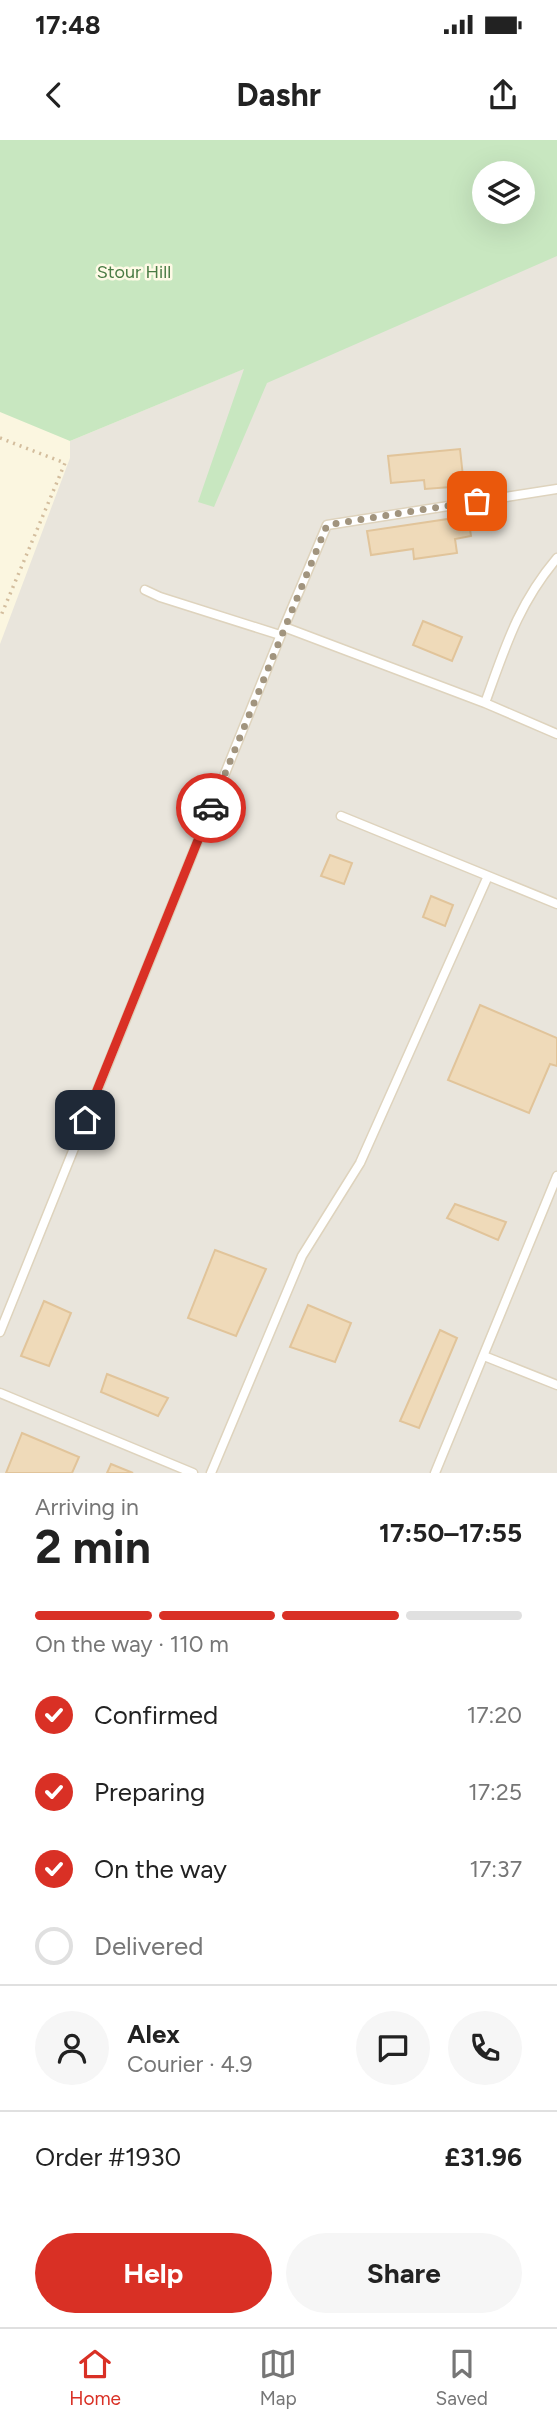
<!DOCTYPE html>
<html lang="en">
<head>
<meta charset="utf-8">
<style>
  :root { --surface:#fff; --page:#f6f6f6; --text:#222; --muted:#767676; --line:#e0e0e0; --accent:#d93025 }
  body { margin:0; font-family:Figtree,sans-serif; background:var(--page); color:var(--text); height:100vh; display:flex; flex-direction:column; font-size:26px; white-space:nowrap }
  * { box-sizing:border-box; margin:0 }
  p { font-size:23px; color:var(--muted) }
  .icon { flex:none; width:38px; height:38px; fill:none; stroke:currentColor; stroke-width:2; stroke-linecap:round; stroke-linejoin:round }
  .map { position:relative; height:1333px; overflow:hidden }
  .side { display:flex; flex-direction:column; background:var(--surface); flex:1 }
  .side>* { flex:none }
  .tools { position:absolute; left:472px; top:21px; display:grid; gap:14px }
  .tools a { display:grid; place-items:center; width:63px; height:63px; border-radius:50%; background:var(--surface); box-shadow:0 7px 28px #0002; font-size:35px }
  .pin { position:absolute; display:grid; place-items:center; width:60px; height:60px; color:#fff; margin:-30px; border-radius:14px; box-shadow:0 4px 10px #0006 }
  .courier { position:absolute; display:grid; place-items:center; width:70px; height:70px; margin:-35px; border:5px solid #d93025; border-radius:50%; background:#fff; color:#222; box-shadow:0 2px 9px #0007 }
  .head em { font-style:normal; font-weight:700 }
  .head div { display:flex; flex-direction:column-reverse }
  .head { display:flex; align-items:center; justify-content:space-between; height:119px; padding:0 35px }
  h1 { font-size:46px; font-weight:700; line-height:52px }
  .bar { display:grid; grid-template-columns:repeat(4,1fr); gap:10px 7px; align-content:center; height:84px; padding:0 35px }
  .bar i { height:9px; border-radius:5px; background:var(--line) }
  .bar .active { background:var(--accent) }
  .bar p { grid-column:span 4 }
  .line { display:flex; align-items:center; gap:18px; padding:0 35px; border-top:2px solid var(--line) }
  .line div { flex:1 }
  .round { display:grid; place-items:center; flex:none; width:74px; height:74px; border-radius:37px; background:var(--page) }
  ol { padding:0 35px; list-style:none }
  li { display:flex; align-items:center; gap:21px; height:77px }
  li p { margin-inline-start:auto }
  li .icon { padding:7px; border-radius:50%; background:var(--accent); color:#fff; stroke-width:4 }
  li:last-child { color:var(--muted) }
  li i { width:38px; height:38px; border:4px solid var(--line); border-radius:50% }
  .button { display:flex; gap:14px; margin-top:auto; padding:14px 35px }
  .button a { flex:1; height:80px; border-radius:42px; background:var(--accent); color:#fff; font-size:28px; font-weight:700; line-height:80px; text-align:center }
  .button a+a { background:var(--page); color:var(--text) }
  .status { display:flex; justify-content:space-between; align-items:center; height:49px; padding:0 35px; background:var(--surface); direction:ltr }
  .status svg { height:19px; fill:currentColor }
  header { display:flex; justify-content:space-between; align-items:center; height:91px; padding:0 35px; background:var(--surface); font-size:32px; font-weight:700 }
  .menu { display:flex; justify-content:space-around; align-items:center; height:98px; border-top:2px solid var(--line); background:var(--surface); font-size:19px; color:var(--muted) }
  .menu a { display:grid; justify-items:center; gap:4px }
  .menu .active { color:var(--accent) }
  .map>svg:first-child { display:block }
</style>
</head>
<body>
<div class="status"><b>17:48</b><svg viewBox="0 0 49 12"><path d="M0 12V9h3v3zM5 12V6h3v6zM10 12V3h3v9zM15 12V0h3v12zM26 1h20v11H26zM47 4h2v5h-2z"/></svg></div>
<header><svg class="icon" aria-label="back" viewBox="0 0 24 24"><path d="M15 5l-7 7 7 7"/></svg>Dashr<svg class="icon" aria-label="share" viewBox="0 0 24 24"><path d="M12 15V3M7 8l5-5 5 5M5 13v7h14v-7"/></svg></header>
<div class="map">
<svg width="557" height="1333" viewBox="0 0 557 1333">
  <rect width="100%" height="100%" fill="#fbf6e0"/>
  <path fill="#e9e5dc" d="M 557,99 L 557,1333 L 0,1333 L 0,504 L 70,318 L 70,301 Z"/>
  <path fill="#c8e7c0" fill-rule="evenodd" d="M 0,0 L 557,0 L 557,116 L 267,243 L 214,367 L 198,362 L 244,229 L 70,301 L 0,272 ZM 523,33 L 523,72 L 485,72 L 485,33 Z"/>
  <path fill="#efdab9" stroke="#e1c49a" stroke-width="2" d="M 460,309 L 464,346 L 425,349 L 424,340 L 391,343 L 388,316 Z
    M 468,376 L 471,396 L 455,399 L 457,413 L 414,419 L 413,409 L 371,415 L 367,391 Z
    M 423,481 L 462,497 L 452,521 L 413,505 Z
    M 330,715 L 352,723 L 344,744 L 321,736 Z
    M 431,756 L 453,765 L 445,786 L 423,777 Z
    M 480,865 L 557,898 L 557,926 L 550,924 L 529,973 L 448,940 Z
    M 455,1064 L 506,1082 L 498,1100 L 447,1078 Z
    M 215,1110 L 266,1129 L 236,1196 L 188,1178 Z
    M 44,1161 L 71,1173 L 49,1226 L 21,1216 Z
    M 308,1165 L 351,1183 L 335,1222 L 290,1207 Z
    M 440,1190 L 457,1198 L 419,1288 L 400,1281 Z
    M 107,1234 L 168,1258 L 158,1276 L 101,1252 Z
    M 22,1293 L 79,1317 L 72,1333 L 6,1333 Z
    M 111,1324 L 133,1333 L 107,1333 Z"/>
  <g fill="none" stroke-linecap="round" stroke-linejoin="round">
    <defs>
      <path id="lane" d="M 145,450 L 160,457 L 280,495
        M 284,487 L 327,385 L 557,349
        M 485,563 C 505,508 518,464 557,418
        M 341,676 L 557,764
        M 0,1192 L 284,487 L 485,563 L 557,594
        M 484,1216 L 557,1245
        M 0,1253 L 193,1333
        M 211,1333 L 302,1116 L 360,1023 L 488,736
        M 435,1333 L 557,1036"/>
    </defs>
    <use href="#lane" stroke="#ded3bd" stroke-width="11"/>
    <path stroke="#d3bd9d" stroke-width="3.5" stroke-dasharray="2 5" stroke-linecap="butt" d="M 0,298 L 65,323 L 0,478"/>
    <use href="#lane" stroke="#fff" stroke-width="8"/>
  </g>
  <g fill="none" stroke-linecap="round" stroke-linejoin="round">
    <path stroke="#a1947e" stroke-width="7" stroke-dasharray="0 12.6" d="M 211,668 L 327,385 L 477,361"/>
    <path stroke="#d93025" stroke-width="9" d="M 85,980 L 211,668"/>
  </g>
  <g text-anchor="middle" dominant-baseline="central" stroke-width="5" stroke-linejoin="round" paint-order="stroke">
    <g font-size="18" fill="#497b44" stroke="#fefae6">
      <text x="134" y="132">Stour Hill</text>
    </g>
  </g>
</svg>
<div class="tools">
<a><svg class="icon" aria-label="layers" viewBox="0 0 24 24"><path d="M12 4l9 5-9 5-9-5zM3 14l9 5 9-5"/></svg></a>
</div>
<div class="pin" style="left:477px;top:361px;background:#ea580c"><svg class="icon" aria-label="bag" viewBox="0 0 24 24"><path d="M5 8h14l-1 12H6zM9 8a3 3 0 0 1 6 0"/></svg></div>
<div class="pin" style="left:85px;top:980px;background:#1f2937"><svg class="icon" aria-label="home" viewBox="0 0 24 24"><path d="M3 11l9-7 9 7M6 9v11h12V9"/></svg></div>
<div class="courier" style="left:211px;top:668px"><svg class="icon" aria-label="car" viewBox="0 0 24 24"><path d="M5 17H2v-5l4-1 3-4h7l3 4 3 1v5h-3M9 17h6M6 11h13"/><circle cx="7" cy="17" r="2"/><circle cx="17" cy="17" r="2"/></svg></div>
</div>
<section class="side">
<div class="head"><div><h1>2 min</h1><p>Arriving in</p></div><em>17:50–17:55</em></div>
<div class="bar"><i class="active"></i><i class="active"></i><i class="active"></i><i></i><p>On the way · 110 m</p></div>
<ol>
<li><svg class="icon" aria-label="check" viewBox="0 0 24 24"><path d="M5 12l5 5 9-10"/></svg>Confirmed<p>17:20</p></li>
<li><svg class="icon" aria-label="check" viewBox="0 0 24 24"><path d="M5 12l5 5 9-10"/></svg>Preparing<p>17:25</p></li>
<li><svg class="icon" aria-label="check" viewBox="0 0 24 24"><path d="M5 12l5 5 9-10"/></svg>On the way<p>17:37</p></li>
<li><i></i>Delivered</li>
</ol>
<div class="line" style="height:126px"><a class="round"><svg class="icon" aria-label="person" viewBox="0 0 24 24"><circle cx="12" cy="8" r="4"/><path d="M4 21q1-7 8-7t8 7"/></svg></a><div><b>Alex</b><p>Courier · 4.9</p></div><a class="round"><svg class="icon" aria-label="chat" viewBox="0 0 24 24"><path d="M4 5h16v11H9l-5 4z"/></svg></a><a class="round"><svg class="icon" aria-label="phone" viewBox="0 0 24 24"><path d="M5 4h4l2 5-3 2q2 4 5 5l2-3 5 2v4C11 20 4 13 5 4z"/></svg></a></div>
<div class="line" style="height:91px"><div>Order #1930</div><b>£31.96</b></div>
<div class="button"><a>Help</a><a>Share</a></div>
</section>
<nav class="menu">
<a class="active"><svg class="icon" aria-label="home" viewBox="0 0 24 24"><path d="M3 11l9-7 9 7M6 9v11h12V9"/></svg>Home</a>
<a><svg class="icon" aria-label="map" viewBox="0 0 24 24"><path d="M3 6l6-2 6 2 6-2v14l-6 2-6-2-6 2zM9 4v14M15 6v14"/></svg>Map</a>
<a><svg class="icon" aria-label="saved" viewBox="0 0 24 24"><path d="M7 4h10v16l-5-4-5 4z"/></svg>Saved</a>
</nav>
</body>
</html>
